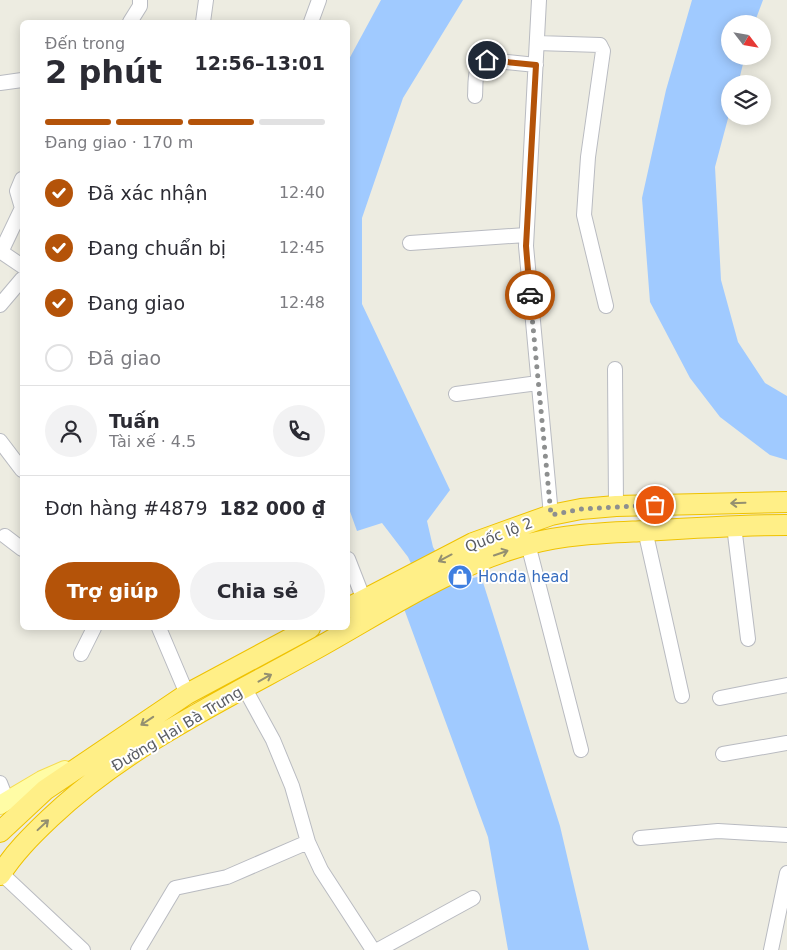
<!DOCTYPE html>
<html lang="vi">
<head>
<meta charset="utf-8">
<style>
  :root { --surface:#fff; --page:#f2f2f3; --text:#2b2b33; --muted:#7c7c81; --line:#e1e1e2; --accent:#b45309 }
  body { margin:0; font-family:"DejaVu Sans",sans-serif; background:var(--page); color:var(--text); height:100vh; display:flex; flex-direction:column; font-size:19px; white-space:nowrap }
  * { box-sizing:border-box; margin:0 }
  p { font-size:16px; color:var(--muted) }
  .icon { flex:none; width:28px; height:28px; fill:none; stroke:currentColor; stroke-width:2; stroke-linecap:round; stroke-linejoin:round }
  .map { position:relative; flex:1; overflow:hidden }
  .sheet { position:absolute; left:20px; top:20px; width:330px; height:610px; display:flex; flex-direction:column; background:var(--surface); border-radius:8px; box-shadow:0 2px 12px #0003 }
  .sheet>* { flex:none }
  .needle { width:32px; rotate:121deg }
  .tools { position:absolute; left:721px; top:15px; display:grid; gap:10px }
  .tools a { display:grid; place-items:center; width:50px; height:50px; border-radius:50%; background:var(--surface); box-shadow:0 2px 12px #0003; font-size:25px }
  .pin { position:absolute; display:grid; place-items:center; width:42px; height:42px; color:#fff; margin:-21px; border:2px solid #fff; border-radius:50%; box-shadow:0 1px 5px #0007 }
  .courier { position:absolute; display:grid; place-items:center; width:50px; height:50px; margin:-25px; border:4px solid #b45309; border-radius:50%; background:#fff; color:#222; box-shadow:0 1px 6px #0007 }
  .head em { font-style:normal; font-weight:600 }
  .head div { display:flex; flex-direction:column-reverse }
  .head { display:flex; align-items:center; justify-content:space-between; height:85px; padding:0 25px }
  h1 { font-size:32px; font-weight:600; line-height:38px }
  .bar { display:grid; grid-template-columns:repeat(4,1fr); gap:8px 5px; align-content:center; height:60px; padding:0 25px }
  .bar i { height:6px; border-radius:4px; background:var(--line) }
  .bar .current { background:var(--accent) }
  .bar p { grid-column:span 4 }
  .line { display:flex; align-items:center; gap:12px; padding:0 25px; border-top:1px solid var(--line) }
  .line div { flex:1 }
  .round { display:grid; place-items:center; flex:none; width:52px; height:52px; border-radius:26px; background:var(--page) }
  ol { padding:0 25px; list-style:none }
  li { display:flex; align-items:center; gap:15px; height:55px }
  li p { margin-inline-start:auto }
  li .icon { padding:5px; border-radius:50%; background:var(--accent); color:#fff; stroke-width:4 }
  li:last-child { color:var(--muted) }
  li i { width:28px; height:28px; border:2px solid var(--line); border-radius:50% }
  .primary-button { display:flex; gap:10px; margin-top:auto; padding:10px 25px }
  .primary-button a { flex:1; height:58px; border-radius:30px; background:var(--accent); color:#fff; font-size:20px; font-weight:600; line-height:58px; text-align:center }
  .primary-button a+a { background:var(--page); color:var(--text) }
  .map>svg:first-child { display:block }
</style>
</head>
<body>
<div class="map">
<svg width="787" height="950" viewBox="0 0 787 950">
  <rect width="100%" height="100%" fill="#edece1"/>
  <path fill="#a0caff" d="M 381,0 L 463,0 L 403,98 L 362,218 L 362,304 L 450,490 L 427,521 L 433,547 L 453,583 L 481,576 L 560,826 L 589,950 L 508,950 L 488,837 L 403,606 L 425,594 L 408,557 L 382,523 L 357,531 L 348,506 L 349,392 L 348,389 L 348,61 Z
    M 692,0 L 763,0 L 754,24 L 730,24 L 730,56 L 745,56 L 738,84 L 730,84 L 730,111 L 715,167 L 721,280 L 738,342 L 765,383 L 787,396 L 787,460 L 770,455 L 720,417 L 690,378 L 650,302 L 642,198 L 666,90 Z"/>
  <g fill="none" stroke-linecap="round" stroke-linejoin="round">
    <defs>
      <path id="minor" d="M 539,0 L 526,246 L 551,515
        M 130,22 L 140,6 L 140,0
        M 203,22 L 206,0
        M 311,22 L 319,0
        M 537,43 L 600,45 L 603,51 L 588,157 L 584,215 L 606,306
        M 0,83 L 22,80
        M 475,96 C 476,84 473,65 487,60 L 536,65
        M 410,243 L 526,235
        M 0,251 L 22,266
        M 1,252 L 22,208 L 17,191 L 22,179
        M 0,305 L 22,279
        M 615,369 L 616,506
        M 456,394 L 538,383
        M 0,441 L 22,470
        M 734,526 L 748,639
        M 645,530 L 682,696
        M 5,536 L 22,549
        M 528,544 L 581,750
        M 348,559 L 364,600
        M 159,628 L 187,694
        M 81,654 L 94,628
        M 245,689 L 273,740 L 292,786 L 308,842 L 321,870 L 373,950
        M 720,698 L 787,685
        M 723,754 L 787,743
        M 0,783 L 7,801
        M 640,838 L 718,831 L 787,835
        M 1,873 L 83,950
        M 138,950 L 175,888 L 227,877 L 308,842
        M 378,950 L 473,898
        M 771,950 L 787,873"/>
      <path id="major" d="M 0,805 L 42,780 L 65,770"/>
      <path id="highway" d="M 348,608 L 473,543 L 551,515 L 581,509 L 616,506 L 787,502
        M 0,832 L 45,790 L 187,694 L 310,628
        M 0,875 C 14,853 31,836 50,818 C 128,744 228,698 321,646 C 387,609 454,564 529,544 C 567,534 605,533 644,531 C 692,528 739,525 787,525"/>
    </defs>
    <use href="#minor" stroke="#b9bbc1" stroke-width="16"/>
    <use href="#major" stroke="#f6dc51" stroke-width="20"/>
    <use href="#highway" stroke="#efc200" stroke-width="22"/>
    <use href="#minor" stroke="#fff" stroke-width="14"/>
    <use href="#major" stroke="#fffca5" stroke-width="18"/>
    <use href="#highway" stroke="#ffef87" stroke-width="20"/>
  </g>
  <defs><path id="oneway-shaft" d="M-6 0H5M1.5-3L5.5 0L1.5 3" fill="none" stroke-width="1.6" stroke-linecap="round" stroke-linejoin="round" transform="scale(1.25)"/></defs>
  <g stroke="#949070">
    <use href="#oneway-shaft" transform="translate(738 503) rotate(178)"/>
    <use href="#oneway-shaft" transform="translate(501 553) rotate(-19)"/>
    <use href="#oneway-shaft" transform="translate(445 558) rotate(152)"/>
    <use href="#oneway-shaft" transform="translate(265 678) rotate(-29)"/>
    <use href="#oneway-shaft" transform="translate(147 721) rotate(146)"/>
    <use href="#oneway-shaft" transform="translate(43 825) rotate(-43)"/>
  </g>
  <g fill="none" stroke-linecap="round" stroke-linejoin="round">
    <path stroke="#8d8f8f" stroke-width="5" stroke-dasharray="0 9" d="M 530,295 L 551,515 L 581,509 L 655,505"/>
    <path stroke="#b45309" stroke-width="6" d="M 487,60 L 536,65 L 526,246 L 530,295"/>
  </g>
  <defs>
    <symbol id="shop-disc" viewBox="-11 -11 22 22"><circle r="9.5" fill="#3f7fe0" stroke="#fff"/><path d="M-5-2.5h2.3a2.7 3.5 0 0 1 5.4 0H5L5.5 6h-11ZM-1.5-2.5h3a1.5 2.3 0 0 0-3 0Z" fill="#fff"/></symbol>
  </defs>
  <g fill-rule="evenodd">
    <use href="#shop-disc" x="446" y="563" width="28" height="28"/>
  </g>
  <g text-anchor="middle" dominant-baseline="central" stroke-width="4" stroke-linejoin="round" paint-order="stroke">
    <g font-size="15" fill="#5a5d63" stroke="#fff">
      <text transform="translate(499 535) rotate(-21)">Quốc lộ 2</text>
      <text transform="translate(177 729) rotate(-31)">Đường Hai Bà Trưng</text>
    </g>
    <g font-size="15" fill="#366cbe" stroke="#fff" text-anchor="start">
      <text x="478" y="577">Honda head</text>
    </g>
  </g>
</svg>
<div class="tools">
<a><svg class="needle" viewBox="-14 -14 28 28"><path d="M0-13l5 13h-10z" fill="#e53935"/><path d="M0 13l5-13h-10z" fill="#7c7c81"/></svg></a>
<a><svg class="icon" aria-label="layers" viewBox="0 0 24 24"><path d="M12 4l9 5-9 5-9-5zM3 14l9 5 9-5"/></svg></a>
</div>
<div class="pin" style="left:655px;top:505px;background:#ea580c"><svg class="icon" aria-label="bag" viewBox="0 0 24 24"><path d="M5 8h14l-1 12H6zM9 8a3 3 0 0 1 6 0"/></svg></div>
<div class="pin" style="left:487px;top:60px;background:#1f2937"><svg class="icon" aria-label="home" viewBox="0 0 24 24"><path d="M3 11l9-7 9 7M6 9v11h12V9"/></svg></div>
<div class="courier" style="left:530px;top:295px"><svg class="icon" aria-label="car" viewBox="0 0 24 24"><path d="M5 17H2v-5l4-1 3-4h7l3 4 3 1v5h-3M9 17h6M6 11h13"/><circle cx="7" cy="17" r="2"/><circle cx="17" cy="17" r="2"/></svg></div>
<section class="sheet">
<div class="head"><div><h1>2 phút</h1><p>Đến trong</p></div><em>12:56–13:01</em></div>
<div class="bar"><i class="current"></i><i class="current"></i><i class="current"></i><i></i><p>Đang giao · 170 m</p></div>
<ol>
<li><svg class="icon" aria-label="check" viewBox="0 0 24 24"><path d="M5 12l5 5 9-10"/></svg>Đã xác nhận<p>12:40</p></li>
<li><svg class="icon" aria-label="check" viewBox="0 0 24 24"><path d="M5 12l5 5 9-10"/></svg>Đang chuẩn bị<p>12:45</p></li>
<li><svg class="icon" aria-label="check" viewBox="0 0 24 24"><path d="M5 12l5 5 9-10"/></svg>Đang giao<p>12:48</p></li>
<li><i></i>Đã giao</li>
</ol>
<div class="line" style="height:90px"><a class="round"><svg class="icon" aria-label="person" viewBox="0 0 24 24"><circle cx="12" cy="8" r="4"/><path d="M4 21q1-7 8-7t8 7"/></svg></a><div><b>Tuấn</b><p>Tài xế · 4.5</p></div><a class="round"><svg class="icon" aria-label="phone" viewBox="0 0 24 24"><path d="M5 4h4l2 5-3 2q2 4 5 5l2-3 5 2v4C11 20 4 13 5 4z"/></svg></a></div>
<div class="line" style="height:65px"><div>Đơn hàng #4879</div><b>182 000 ₫</b></div>
<div class="primary-button"><a>Trợ giúp</a><a>Chia sẻ</a></div>
</section>
</div>
</body>
</html>
